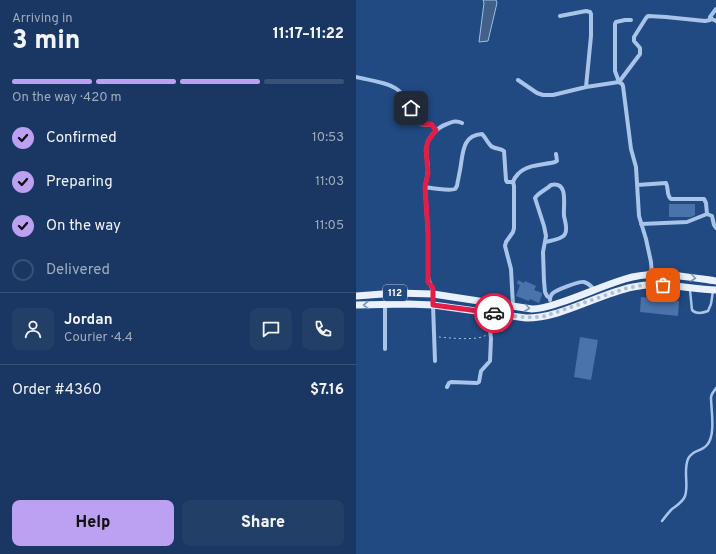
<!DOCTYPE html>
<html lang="en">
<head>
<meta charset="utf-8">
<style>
  :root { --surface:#193762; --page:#223f68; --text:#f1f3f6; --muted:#9facbe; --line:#375177; --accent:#bca0f2 }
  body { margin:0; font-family:Overpass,sans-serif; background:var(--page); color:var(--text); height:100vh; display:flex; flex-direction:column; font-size:15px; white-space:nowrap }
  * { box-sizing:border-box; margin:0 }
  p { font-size:13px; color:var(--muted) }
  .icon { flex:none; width:22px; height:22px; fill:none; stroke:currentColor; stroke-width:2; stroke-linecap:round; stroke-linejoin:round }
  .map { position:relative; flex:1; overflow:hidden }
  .sheet { display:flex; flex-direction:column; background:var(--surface); width:356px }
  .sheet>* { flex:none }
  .pin { position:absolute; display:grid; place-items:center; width:34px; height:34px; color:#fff; margin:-17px; border-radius:8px; box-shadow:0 2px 6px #0006 }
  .courier { position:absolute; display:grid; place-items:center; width:40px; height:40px; margin:-20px; border:3px solid #e11d48; border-radius:50%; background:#fff; color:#222; box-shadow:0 1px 5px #0007 }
  .headline em { font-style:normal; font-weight:800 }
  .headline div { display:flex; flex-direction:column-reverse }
  .headline { display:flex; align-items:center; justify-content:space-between; height:68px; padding:0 12px }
  h1 { font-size:26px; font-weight:800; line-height:30px }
  .bar { display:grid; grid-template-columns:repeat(4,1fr); gap:6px 4px; align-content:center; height:48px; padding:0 12px }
  .bar i { height:5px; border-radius:3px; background:var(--line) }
  .bar .active { background:var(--accent) }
  .bar p { grid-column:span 4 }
  .line { display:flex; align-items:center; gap:10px; padding:0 12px; border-top:1px solid var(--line) }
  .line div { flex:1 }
  .round { display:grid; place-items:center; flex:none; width:42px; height:42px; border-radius:8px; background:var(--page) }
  ol { padding:0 12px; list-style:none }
  li { display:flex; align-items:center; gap:12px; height:44px }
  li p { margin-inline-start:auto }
  li .icon { padding:4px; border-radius:50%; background:var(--accent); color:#111; stroke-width:4 }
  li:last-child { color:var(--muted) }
  li i { width:22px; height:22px; border:2px solid var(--line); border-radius:50% }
  .button { display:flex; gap:8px; margin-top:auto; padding:8px 12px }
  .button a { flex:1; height:46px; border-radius:8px; background:var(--accent); color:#111; font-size:16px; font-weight:800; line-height:46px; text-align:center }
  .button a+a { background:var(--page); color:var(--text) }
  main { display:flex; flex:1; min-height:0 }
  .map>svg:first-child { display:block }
</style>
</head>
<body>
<main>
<section class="sheet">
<div class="headline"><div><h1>3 min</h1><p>Arriving in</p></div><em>11:17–11:22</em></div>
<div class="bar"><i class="active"></i><i class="active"></i><i class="active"></i><i></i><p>On the way · 420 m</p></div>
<ol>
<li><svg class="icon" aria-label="check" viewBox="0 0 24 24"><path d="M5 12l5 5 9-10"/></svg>Confirmed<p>10:53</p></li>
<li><svg class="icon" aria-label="check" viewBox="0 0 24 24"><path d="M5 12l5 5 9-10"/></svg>Preparing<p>11:03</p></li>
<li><svg class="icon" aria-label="check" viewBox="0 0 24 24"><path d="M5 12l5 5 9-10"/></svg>On the way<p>11:05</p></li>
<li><i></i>Delivered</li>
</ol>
<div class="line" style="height:72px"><a class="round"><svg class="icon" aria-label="person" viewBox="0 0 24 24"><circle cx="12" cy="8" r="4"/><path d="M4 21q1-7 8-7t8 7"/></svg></a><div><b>Jordan</b><p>Courier · 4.4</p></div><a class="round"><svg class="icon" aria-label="chat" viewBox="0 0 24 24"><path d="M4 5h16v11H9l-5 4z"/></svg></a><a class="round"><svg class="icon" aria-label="phone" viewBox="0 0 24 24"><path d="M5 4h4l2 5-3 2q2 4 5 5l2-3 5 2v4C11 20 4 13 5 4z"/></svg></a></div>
<div class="line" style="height:52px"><div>Order #4360</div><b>$7.16</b></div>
<div class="button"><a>Help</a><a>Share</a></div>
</section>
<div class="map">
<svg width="360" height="554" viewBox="0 0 360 554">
  <rect width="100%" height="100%" fill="#214982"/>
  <path fill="#436089" stroke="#9cbee9" d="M 127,0 L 140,0 L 141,3 L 132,41 L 123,42 L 128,3 Z"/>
  <path fill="#4a73ab" d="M 313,204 L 339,204 L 339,215 L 335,217 L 313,217 Z
    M 162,280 L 168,283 L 169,281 L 180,286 L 178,290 L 186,293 L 186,295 L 183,303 L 174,299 L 173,301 L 160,296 L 164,285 L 161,284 Z
    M 285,297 L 323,301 L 322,316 L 284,312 Z
    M 224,337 L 242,340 L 235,380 L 218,377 Z"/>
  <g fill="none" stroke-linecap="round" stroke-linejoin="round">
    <path stroke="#a8c4e8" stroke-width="1" stroke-dasharray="2 3" stroke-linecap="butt" d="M 83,337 C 94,338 123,341 130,335"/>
    <path stroke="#a8c4e8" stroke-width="2.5" d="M 334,290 L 336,310 C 340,314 347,313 352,311 L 355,304 L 357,291
      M 306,521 C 309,517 312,513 316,509 C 321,505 327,502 329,496 C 333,485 327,471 332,459 C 336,450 345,452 351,445 C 360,435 355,410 355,397 L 356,394 L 360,388"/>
    <path stroke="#a8c4e8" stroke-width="4" d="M 360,9 L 354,17 L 356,19 L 360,21
      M 204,16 L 230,11 L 234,12 L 235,14 L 235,36 L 230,87
      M 275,20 L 269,20 L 260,22 L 259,24 L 259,71 L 263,82 L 266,84 L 267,86 L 275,149 L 280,167 L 283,216 L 290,239 L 295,262 L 296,275
      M 0,77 C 12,80 32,82 42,90 C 47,94 51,101 55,107 C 58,112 58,120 63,123 C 67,126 71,125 75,124 L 80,130
      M 162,80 L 181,93 L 187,95 L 197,95 L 230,87 L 263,82 L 284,54 L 284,48 L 278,41 L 278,37 L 290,18 L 292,16 L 310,17 L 349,21 L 354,20 L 354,18
      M 157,182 C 158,179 160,176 162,174 C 171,164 188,165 199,162 L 201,161 L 200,154
      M 281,185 L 310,183 C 313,188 310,195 315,199 L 348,199 L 350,203 L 351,214
      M 69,187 C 70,181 72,175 72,168 C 71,156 67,146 76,135 C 80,130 85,126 91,124 C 96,122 100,120 106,123
      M 285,224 L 331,222 L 351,214 L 356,216 L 358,225 L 360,228
      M 189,242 C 194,241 207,239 209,234 C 212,229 209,221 208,216 C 207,205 213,181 195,185 C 190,190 183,192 179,198 L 188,226 L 190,236 L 187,252 L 188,281 L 189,292 L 191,296 L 194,298
      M 77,294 C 77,285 73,285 72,277 L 72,233 L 69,187 C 75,188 94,191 99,189 C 100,188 100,187 101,186 C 102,179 104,172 105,164 C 107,150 108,135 126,134 C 130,138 131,142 135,146 C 138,149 144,148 148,151 L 150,180 L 151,182 L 157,182 L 158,186 L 158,228 L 157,232 L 150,242 L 149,246 L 155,269 L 157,306
      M 194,300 C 194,297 194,296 196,294 C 199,290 224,281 228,282 C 232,283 236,287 238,290
      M 77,305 L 79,361
      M 29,349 L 29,304
      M 91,387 L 93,383 L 95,382 L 121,383 L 123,382 L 125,371 L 134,361 L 135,338 L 134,331 L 136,324 L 137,313"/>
    <path stroke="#eaf1fe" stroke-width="7" d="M 0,296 L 40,293 L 77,294 L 176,309 C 186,309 194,306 203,303 C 225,296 246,286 269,279 C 298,270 330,277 360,281
      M 0,305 L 52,304 L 77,305 L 170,318 C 206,318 242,294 277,287 C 305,281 332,289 360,290"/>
  </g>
  <defs><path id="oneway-chevron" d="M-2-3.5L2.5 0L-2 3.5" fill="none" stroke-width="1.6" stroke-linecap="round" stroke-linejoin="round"/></defs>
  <g stroke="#7b95ba">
    <use href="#oneway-chevron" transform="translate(337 278) rotate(7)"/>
    <use href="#oneway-chevron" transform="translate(10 305) rotate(179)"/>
    <use href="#oneway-chevron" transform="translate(171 308) rotate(7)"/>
  </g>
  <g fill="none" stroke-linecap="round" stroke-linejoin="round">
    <path stroke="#b1bfd3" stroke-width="4" stroke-dasharray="0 7.2" d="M 138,313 C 155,316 172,319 189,316 L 271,288 L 293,284 L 307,285"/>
    <path stroke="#e11d48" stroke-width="5" d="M 55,108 C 61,120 59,126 75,124 L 80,130 L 72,141 L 70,150 L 72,173 L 69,187 L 72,232 L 72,282 L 77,288 L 77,305 L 138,313"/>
  </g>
  <g text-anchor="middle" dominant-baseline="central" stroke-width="3" stroke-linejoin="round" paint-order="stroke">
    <rect fill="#214982" stroke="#bcc8da" stroke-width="1" x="27" y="285" width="24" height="16" rx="3"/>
    <g font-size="10" font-weight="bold" fill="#fff">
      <text x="39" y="293">112</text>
    </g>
  </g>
</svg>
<div class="pin" style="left:307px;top:285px;background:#ea580c"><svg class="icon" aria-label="bag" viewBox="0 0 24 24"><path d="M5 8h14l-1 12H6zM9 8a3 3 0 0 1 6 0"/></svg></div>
<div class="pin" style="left:55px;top:108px;background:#1f2937"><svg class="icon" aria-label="home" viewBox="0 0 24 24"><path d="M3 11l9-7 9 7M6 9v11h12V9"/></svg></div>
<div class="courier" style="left:138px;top:313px"><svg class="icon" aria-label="car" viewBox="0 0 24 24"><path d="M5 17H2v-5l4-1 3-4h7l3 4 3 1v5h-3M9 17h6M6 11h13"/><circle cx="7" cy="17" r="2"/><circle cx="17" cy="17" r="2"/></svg></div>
</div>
</main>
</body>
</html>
